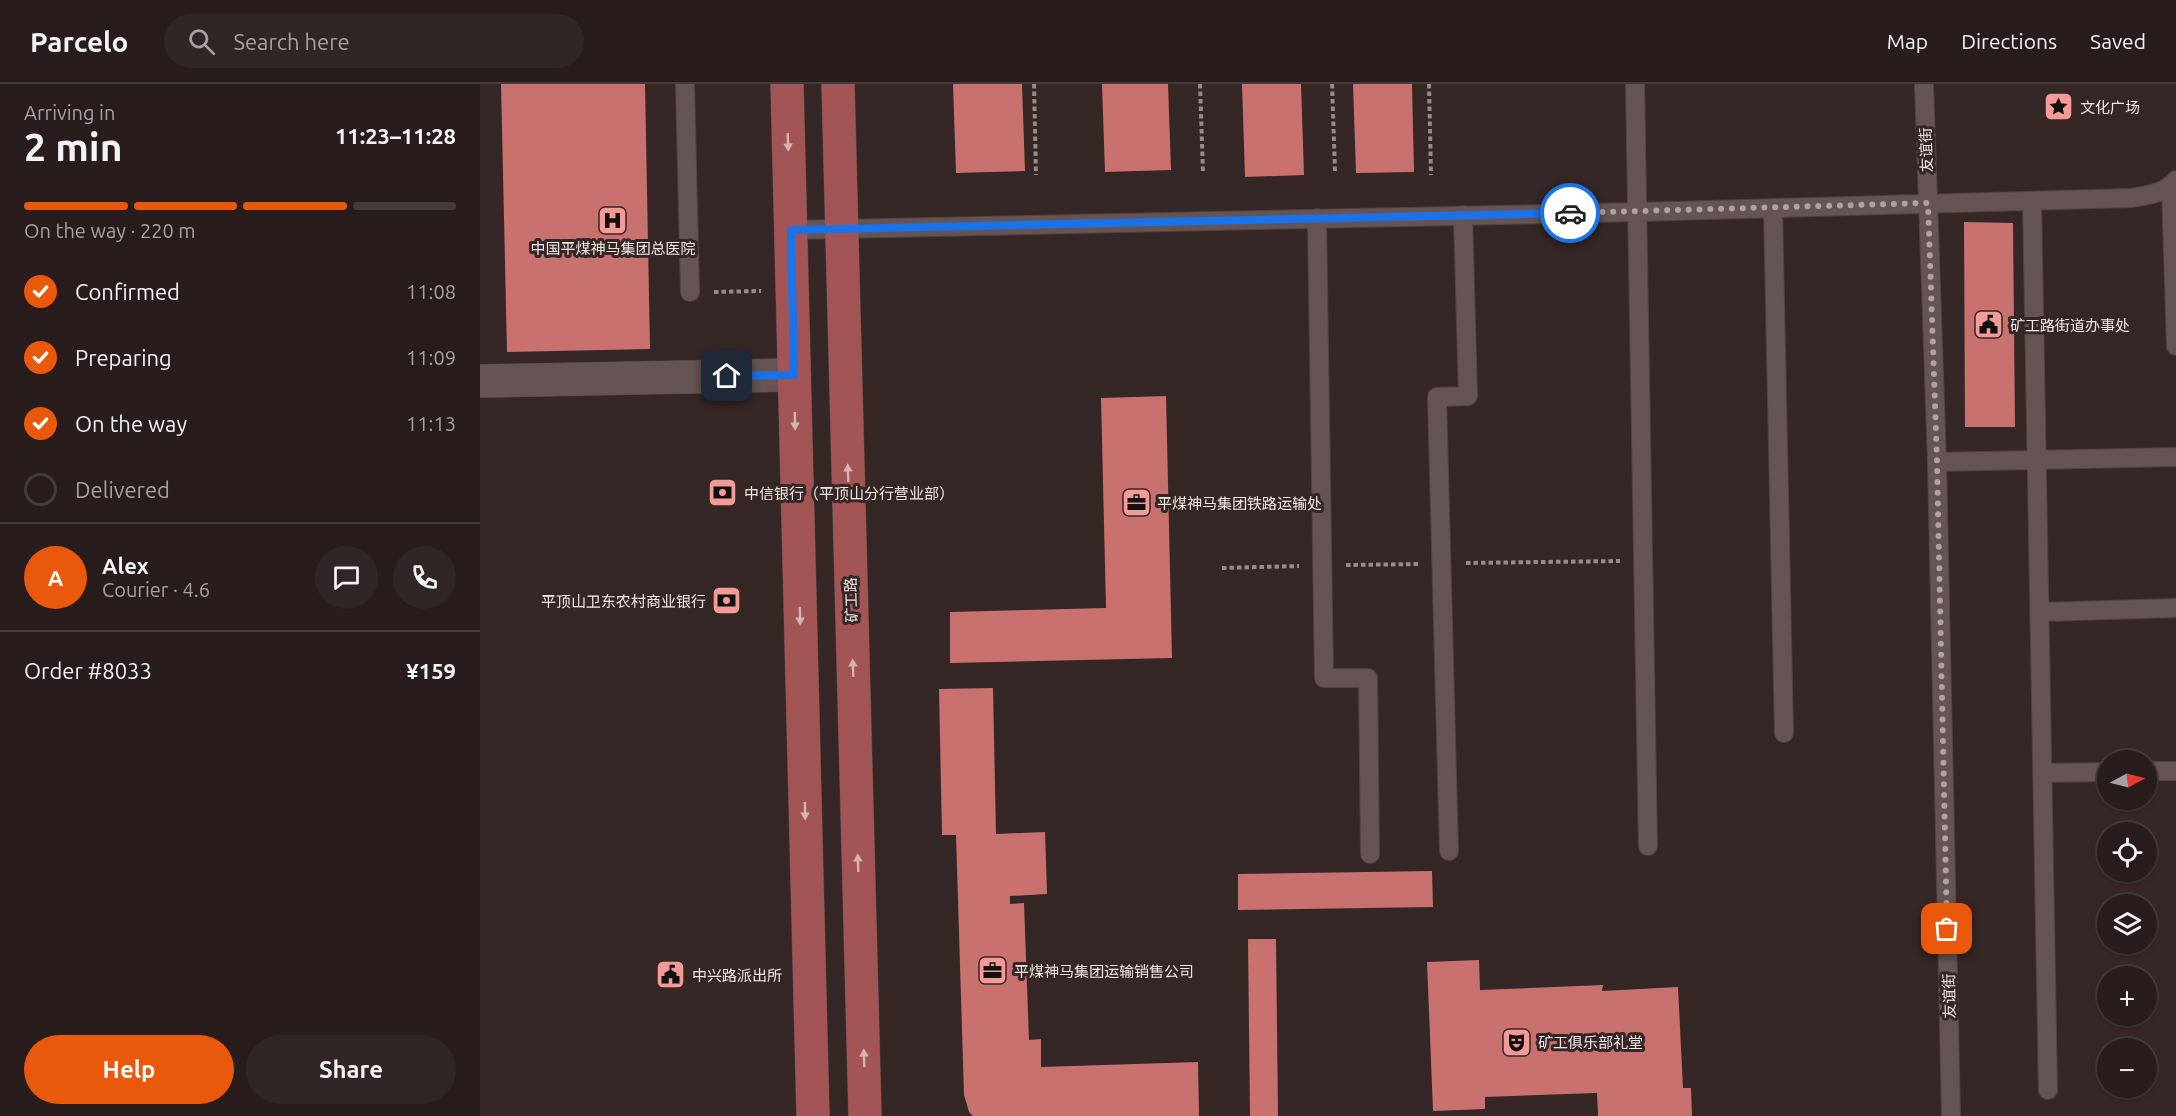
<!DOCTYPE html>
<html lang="en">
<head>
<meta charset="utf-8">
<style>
  :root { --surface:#281d1c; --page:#302625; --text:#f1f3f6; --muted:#a5a2a3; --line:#443b3b; --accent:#ea580c }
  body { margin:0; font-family:Ubuntu,"Noto Sans SC",sans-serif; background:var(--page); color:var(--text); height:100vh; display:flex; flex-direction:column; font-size:22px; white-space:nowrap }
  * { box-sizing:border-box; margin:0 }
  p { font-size:20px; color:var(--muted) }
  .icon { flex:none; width:33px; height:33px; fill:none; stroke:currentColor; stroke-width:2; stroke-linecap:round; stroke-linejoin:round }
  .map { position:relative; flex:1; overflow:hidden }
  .drawer { display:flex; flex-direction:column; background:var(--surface); width:480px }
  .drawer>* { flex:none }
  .needle { width:39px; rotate:83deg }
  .controls { position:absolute; left:1617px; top:666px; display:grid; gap:12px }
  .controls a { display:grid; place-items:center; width:60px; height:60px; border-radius:50%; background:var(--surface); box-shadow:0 2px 4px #0004,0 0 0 2px var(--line); font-size:30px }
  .pin { position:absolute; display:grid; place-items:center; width:51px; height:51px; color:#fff; margin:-26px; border-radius:12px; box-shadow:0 3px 9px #0006 }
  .courier { position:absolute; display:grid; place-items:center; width:60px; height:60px; margin:-30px; border:4px solid #1a73e8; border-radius:50%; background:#fff; color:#222; box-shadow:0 2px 8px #0007 }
  .summary em { font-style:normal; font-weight:700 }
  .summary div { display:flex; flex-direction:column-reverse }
  .summary { display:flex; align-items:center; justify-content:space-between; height:102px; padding:0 24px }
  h1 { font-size:39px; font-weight:700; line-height:45px }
  .bar { display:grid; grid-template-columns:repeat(4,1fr); gap:9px 6px; align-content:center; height:72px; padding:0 24px }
  .bar i { height:8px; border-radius:4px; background:var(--line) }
  .bar .current { background:var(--accent) }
  .bar p { grid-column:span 4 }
  .line { display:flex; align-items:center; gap:15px; padding:0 24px; border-top:2px solid var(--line) }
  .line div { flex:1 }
  .round { display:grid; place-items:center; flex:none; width:63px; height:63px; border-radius:32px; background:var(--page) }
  ol { padding:0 24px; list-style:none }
  li { display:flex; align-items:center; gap:18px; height:66px }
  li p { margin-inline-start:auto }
  li .icon { padding:6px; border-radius:50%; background:var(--accent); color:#fff; stroke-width:4 }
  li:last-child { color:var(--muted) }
  li i { width:33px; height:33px; border:3px solid var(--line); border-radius:50% }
  .cta { display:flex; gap:12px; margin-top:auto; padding:12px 24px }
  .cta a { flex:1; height:69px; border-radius:36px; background:var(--accent); color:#fff; font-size:24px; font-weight:700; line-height:69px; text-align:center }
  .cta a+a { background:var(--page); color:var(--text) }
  header { display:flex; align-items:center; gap:36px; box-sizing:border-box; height:84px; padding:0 30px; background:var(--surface); border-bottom:2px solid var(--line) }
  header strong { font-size:28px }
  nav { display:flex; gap:33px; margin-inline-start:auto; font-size:21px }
  .search { width:420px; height:54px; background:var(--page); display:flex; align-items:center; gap:15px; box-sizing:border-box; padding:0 21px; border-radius:33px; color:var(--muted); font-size:22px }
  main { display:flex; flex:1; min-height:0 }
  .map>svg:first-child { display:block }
</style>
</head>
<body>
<header>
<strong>Parcelo</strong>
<div class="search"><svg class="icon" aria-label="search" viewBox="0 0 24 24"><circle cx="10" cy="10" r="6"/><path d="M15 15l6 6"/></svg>Search here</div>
<nav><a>Map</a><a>Directions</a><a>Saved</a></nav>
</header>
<main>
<section class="drawer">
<div class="summary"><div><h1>2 min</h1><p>Arriving in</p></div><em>11:23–11:28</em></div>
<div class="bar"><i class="current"></i><i class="current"></i><i class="current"></i><i></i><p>On the way · 220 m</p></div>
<ol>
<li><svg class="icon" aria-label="check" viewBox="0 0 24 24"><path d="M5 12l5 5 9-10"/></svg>Confirmed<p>11:08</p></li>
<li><svg class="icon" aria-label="check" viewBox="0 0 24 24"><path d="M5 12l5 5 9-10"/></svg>Preparing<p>11:09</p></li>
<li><svg class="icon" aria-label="check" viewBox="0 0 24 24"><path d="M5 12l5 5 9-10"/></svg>On the way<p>11:13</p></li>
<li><i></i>Delivered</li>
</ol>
<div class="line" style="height:108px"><b class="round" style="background:var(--accent);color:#fff">A</b><div><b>Alex</b><p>Courier · 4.6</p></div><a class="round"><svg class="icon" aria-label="chat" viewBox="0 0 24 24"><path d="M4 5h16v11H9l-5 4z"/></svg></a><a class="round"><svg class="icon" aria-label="phone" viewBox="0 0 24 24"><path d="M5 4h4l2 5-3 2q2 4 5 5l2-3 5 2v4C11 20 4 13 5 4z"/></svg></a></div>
<div class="line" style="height:78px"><div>Order #8033</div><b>¥159</b></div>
<div class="cta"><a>Help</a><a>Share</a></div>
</section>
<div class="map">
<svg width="1696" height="1032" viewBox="0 0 1696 1032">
  <rect width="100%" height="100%" fill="#352726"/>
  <path fill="#c9716e" d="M 21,0 L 165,0 L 170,265 L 27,268 Z
    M 473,0 L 542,0 L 545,87 L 476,89 Z
    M 622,0 L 688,0 L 691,86 L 625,88 Z
    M 762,0 L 821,0 L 824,91 L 765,93 Z
    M 873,0 L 932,0 L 934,88 L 876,89 Z
    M 1484,138 L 1533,139 L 1535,343 L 1485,343 Z
    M 686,312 L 692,574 L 470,579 L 470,528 L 626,524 L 621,314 Z
    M 513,604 L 516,750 L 565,748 L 567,810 L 530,812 L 530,820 L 544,819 L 549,956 L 561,955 L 561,983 L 718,978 L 719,1032 L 493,1032 L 489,1028 L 484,1011 L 476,751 L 462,751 L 459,605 Z
    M 952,787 L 953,823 L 758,826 L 758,790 Z
    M 768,855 L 796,855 L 798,1032 L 770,1032 Z
    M 999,876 L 1000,906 L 1123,901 L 1122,907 L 1198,903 L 1203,1004 L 1211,1004 L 1212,1032 L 1118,1032 L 1117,1009 L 1005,1013 L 1005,1025 L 953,1027 L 947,878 Z"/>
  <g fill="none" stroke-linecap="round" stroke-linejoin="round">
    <defs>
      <path id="lane" d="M 205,0 L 210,208
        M 1155,0 L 1168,762
        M 1444,0 L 1457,378 L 1471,1032
        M 1691,102 L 1696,262
        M 1552,117 L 1568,1006
        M 1293,124 L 1304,649
        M 837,134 L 844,594 L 888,594 L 890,770
        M 311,146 L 1158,128 L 1652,114 C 1669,111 1685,109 1696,96
        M 1457,378 L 1696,373
        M 1561,528 L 1696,524
        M 1666,687 L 1696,687
        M 1564,689 L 1628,688
        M 969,767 L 957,313 L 988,312 L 983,131"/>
      <path id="street" d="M 0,297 L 314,291"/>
      <path id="primary" d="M 307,0 L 333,1032
        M 358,0 L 385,1032"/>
    </defs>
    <use href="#lane" stroke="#504342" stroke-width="20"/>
    <use href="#street" stroke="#504342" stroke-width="34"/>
    <use href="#primary" stroke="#504342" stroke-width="34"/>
    <path stroke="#978b8a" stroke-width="4" stroke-dasharray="4.5 3" stroke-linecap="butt" d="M 554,0 L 556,91
      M 720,0 L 723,89
      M 852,0 L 855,87
      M 949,0 L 951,91
      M 234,208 L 281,207
      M 986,479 L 1140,477
      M 866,481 L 939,480
      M 742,484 L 819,482"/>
    <use href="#lane" stroke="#655453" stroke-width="18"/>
    <use href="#street" stroke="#655453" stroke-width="33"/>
    <use href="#primary" stroke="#a25554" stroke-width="33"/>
  </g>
  <defs><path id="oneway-solid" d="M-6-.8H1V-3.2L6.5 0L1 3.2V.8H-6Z" transform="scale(1.5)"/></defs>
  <g fill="#d5b3b2">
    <use href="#oneway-solid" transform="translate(308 58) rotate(88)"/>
    <use href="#oneway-solid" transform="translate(315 337) rotate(89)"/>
    <use href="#oneway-solid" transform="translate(368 389) rotate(-92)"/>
    <use href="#oneway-solid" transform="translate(320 532) rotate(89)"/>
    <use href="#oneway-solid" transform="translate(373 584) rotate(-92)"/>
    <use href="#oneway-solid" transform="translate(325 727) rotate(89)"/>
    <use href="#oneway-solid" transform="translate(378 779) rotate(-92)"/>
    <use href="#oneway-solid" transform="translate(384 974) rotate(-92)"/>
  </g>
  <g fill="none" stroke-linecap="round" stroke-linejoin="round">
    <path stroke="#afa3a2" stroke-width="6" stroke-dasharray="0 10.8" d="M 1090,129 L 1448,119 L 1457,378 L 1467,845"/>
    <path stroke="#1a73e8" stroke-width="8" d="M 247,292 L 314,291 L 311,146 L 1090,129"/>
  </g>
  <defs>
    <symbol id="sight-square" viewBox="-11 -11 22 22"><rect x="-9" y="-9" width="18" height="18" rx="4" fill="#f59b97" stroke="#352726"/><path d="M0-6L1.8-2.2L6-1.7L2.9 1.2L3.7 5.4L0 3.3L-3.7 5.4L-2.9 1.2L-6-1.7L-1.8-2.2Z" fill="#111"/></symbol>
    <symbol id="hospital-square" viewBox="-11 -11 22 22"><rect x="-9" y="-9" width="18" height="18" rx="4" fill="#f59b97" stroke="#352726"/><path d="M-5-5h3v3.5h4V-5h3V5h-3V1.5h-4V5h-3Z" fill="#111"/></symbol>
    <symbol id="civic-square" viewBox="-11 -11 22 22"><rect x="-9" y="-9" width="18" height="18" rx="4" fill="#f59b97" stroke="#352726"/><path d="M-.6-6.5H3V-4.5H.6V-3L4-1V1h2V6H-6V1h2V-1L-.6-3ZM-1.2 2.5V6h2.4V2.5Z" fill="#111"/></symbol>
    <symbol id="bank-square" viewBox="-11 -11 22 22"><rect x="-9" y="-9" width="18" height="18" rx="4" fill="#f59b97" stroke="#352726"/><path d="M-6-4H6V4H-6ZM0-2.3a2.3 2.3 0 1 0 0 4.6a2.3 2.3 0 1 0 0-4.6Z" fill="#111"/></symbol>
    <symbol id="office-square" viewBox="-11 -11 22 22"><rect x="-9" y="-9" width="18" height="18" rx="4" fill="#f59b97" stroke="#352726"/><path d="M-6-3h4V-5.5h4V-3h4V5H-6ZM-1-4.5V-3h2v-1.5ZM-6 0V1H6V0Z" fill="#111"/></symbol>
    <symbol id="theatre-square" viewBox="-11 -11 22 22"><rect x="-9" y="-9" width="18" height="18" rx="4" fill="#f59b97" stroke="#352726"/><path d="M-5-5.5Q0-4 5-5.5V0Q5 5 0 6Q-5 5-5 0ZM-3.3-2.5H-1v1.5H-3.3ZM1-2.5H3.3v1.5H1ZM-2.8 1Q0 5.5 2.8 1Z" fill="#111"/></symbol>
  </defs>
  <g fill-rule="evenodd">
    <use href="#sight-square" x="1562" y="6" width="33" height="33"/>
    <use href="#hospital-square" x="116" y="120" width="33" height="33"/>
    <use href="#civic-square" x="1492" y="224" width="33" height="33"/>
    <use href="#bank-square" x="226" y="392" width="33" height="33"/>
    <use href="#office-square" x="640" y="402" width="33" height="33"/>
    <use href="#bank-square" x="230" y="500" width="33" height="33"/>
    <use href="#office-square" x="496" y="870" width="33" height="33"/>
    <use href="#civic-square" x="174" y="874" width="33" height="33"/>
    <use href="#theatre-square" x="1020" y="942" width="33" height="33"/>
  </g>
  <g text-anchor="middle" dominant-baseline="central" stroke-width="6" stroke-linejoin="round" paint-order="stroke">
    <g font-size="15" fill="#f0e6e5" stroke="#352726" text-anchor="start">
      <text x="1600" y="23">文化广场</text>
      <text x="133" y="164" text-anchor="middle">中国平煤神马集团总医院</text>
      <text x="1530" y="241">矿工路街道办事处</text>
      <text x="264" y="409">中信银行（平顶山分行营业部）</text>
      <text x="677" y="419">平煤神马集团铁路运输处</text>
      <text x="226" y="517" text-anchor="end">平顶山卫东农村商业银行</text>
      <text x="534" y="887">平煤神马集团运输销售公司</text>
      <text x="212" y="891">中兴路派出所</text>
      <text x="1058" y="958">矿工俱乐部礼堂</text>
    </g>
    <g font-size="15" fill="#f0e6e5" stroke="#352726">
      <text transform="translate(1446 66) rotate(-92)">友谊街</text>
      <text transform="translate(371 516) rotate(-92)">矿工路</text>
      <text transform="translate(1469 912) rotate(-91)">友谊街</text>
    </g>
  </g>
</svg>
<div class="controls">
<a><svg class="needle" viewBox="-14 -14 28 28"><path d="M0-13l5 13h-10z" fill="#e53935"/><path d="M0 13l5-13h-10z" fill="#a5a2a3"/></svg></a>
<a><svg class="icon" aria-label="locate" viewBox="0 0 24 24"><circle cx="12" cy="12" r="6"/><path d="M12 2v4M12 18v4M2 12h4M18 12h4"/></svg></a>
<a><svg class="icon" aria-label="layers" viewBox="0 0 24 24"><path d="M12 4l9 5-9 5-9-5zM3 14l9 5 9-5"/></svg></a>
<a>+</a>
<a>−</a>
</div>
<div class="pin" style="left:1467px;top:845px;background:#ea580c"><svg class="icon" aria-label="bag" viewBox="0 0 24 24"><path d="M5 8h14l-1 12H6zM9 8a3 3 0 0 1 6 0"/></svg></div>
<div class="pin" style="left:247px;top:292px;background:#1f2937"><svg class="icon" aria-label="home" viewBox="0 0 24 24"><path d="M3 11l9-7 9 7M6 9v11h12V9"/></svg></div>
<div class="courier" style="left:1090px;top:129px"><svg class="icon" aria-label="car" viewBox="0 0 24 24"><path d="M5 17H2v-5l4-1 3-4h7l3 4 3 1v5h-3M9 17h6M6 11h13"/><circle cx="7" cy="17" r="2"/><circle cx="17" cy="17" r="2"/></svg></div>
</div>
</main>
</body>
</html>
